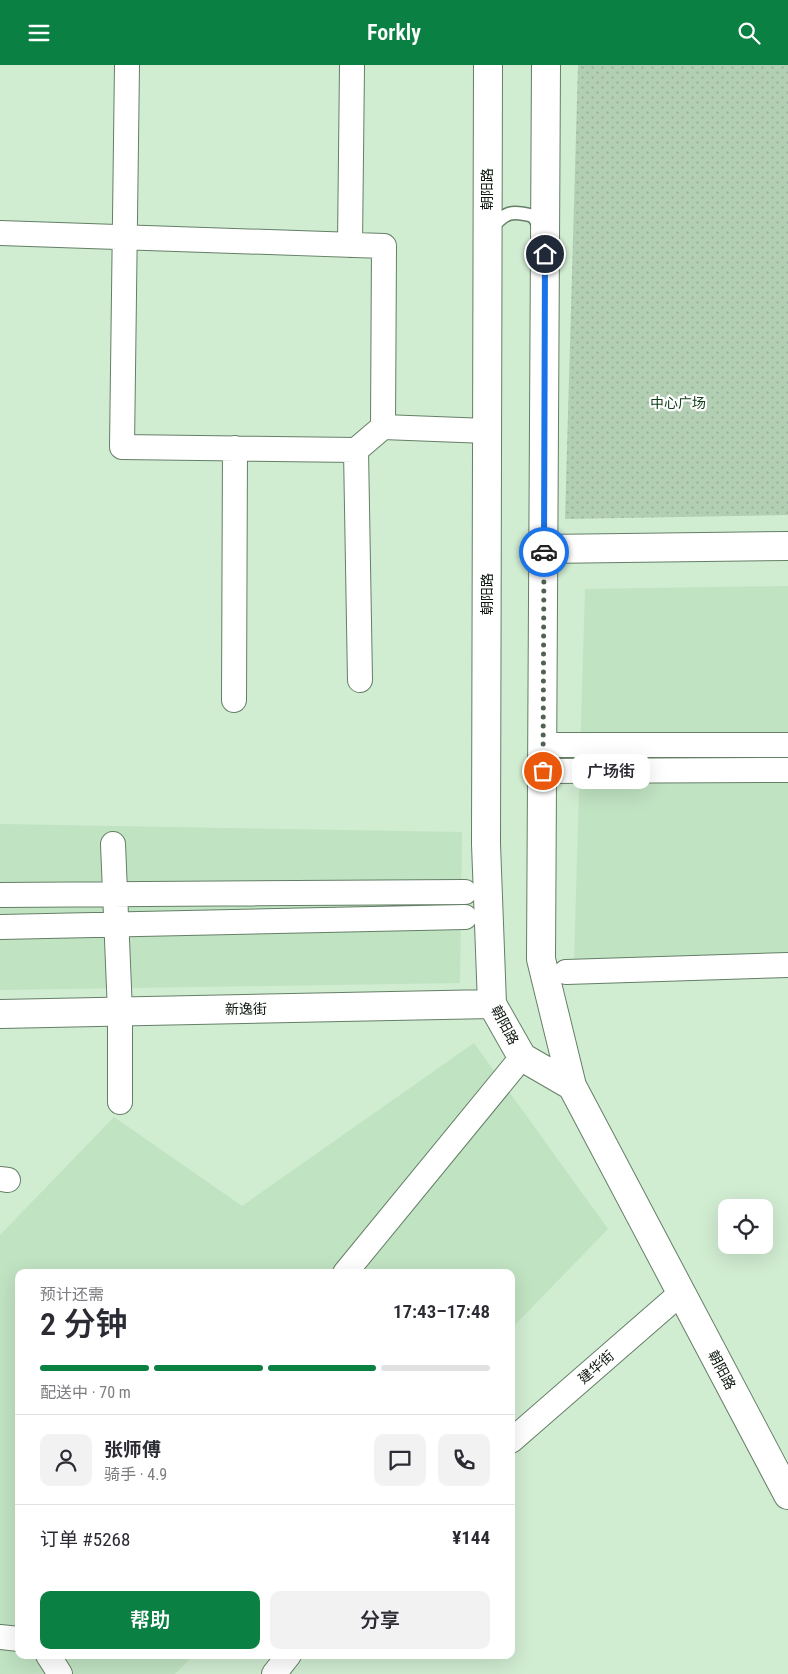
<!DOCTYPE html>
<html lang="zh">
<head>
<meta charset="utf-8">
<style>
  :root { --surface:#fff; --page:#f2f2f3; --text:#2b2b33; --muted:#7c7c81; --line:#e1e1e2; --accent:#0b8043 }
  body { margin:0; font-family:"Roboto Condensed","Noto Sans SC",sans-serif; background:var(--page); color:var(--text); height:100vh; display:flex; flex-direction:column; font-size:19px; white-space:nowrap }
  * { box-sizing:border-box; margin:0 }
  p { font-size:16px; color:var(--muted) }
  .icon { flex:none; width:28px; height:28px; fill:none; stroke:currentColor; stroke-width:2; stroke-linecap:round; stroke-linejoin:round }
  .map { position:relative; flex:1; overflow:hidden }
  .sheet { position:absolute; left:15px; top:1204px; width:500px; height:390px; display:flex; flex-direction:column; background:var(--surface); border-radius:10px; box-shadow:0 5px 20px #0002 }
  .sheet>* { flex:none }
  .tools { position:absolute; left:718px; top:1134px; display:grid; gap:10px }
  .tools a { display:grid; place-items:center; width:55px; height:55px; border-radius:10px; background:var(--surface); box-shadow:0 5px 20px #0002; font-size:25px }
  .pin { position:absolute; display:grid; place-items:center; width:42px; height:42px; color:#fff; margin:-21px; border:2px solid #fff; border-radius:50%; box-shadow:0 1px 5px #0007 }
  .courier { position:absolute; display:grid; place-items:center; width:50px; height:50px; margin:-25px; border:4px solid #1a73e8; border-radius:50%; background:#fff; color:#222; box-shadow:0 1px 6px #0007 }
  .bubble { position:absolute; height:35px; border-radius:10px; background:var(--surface); box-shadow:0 5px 20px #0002; font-size:16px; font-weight:600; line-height:35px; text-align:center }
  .overview em { font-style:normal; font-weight:600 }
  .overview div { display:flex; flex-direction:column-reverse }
  .overview { display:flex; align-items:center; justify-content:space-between; height:85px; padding:0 25px }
  h1 { font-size:32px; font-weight:600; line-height:38px }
  .bar { display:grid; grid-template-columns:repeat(4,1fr); gap:8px 5px; align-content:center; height:60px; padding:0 25px }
  .bar i { height:6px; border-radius:4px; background:var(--line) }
  .bar .current { background:var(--accent) }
  .bar p { grid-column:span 4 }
  .line { display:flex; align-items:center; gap:12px; padding:0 25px; border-top:1px solid var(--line) }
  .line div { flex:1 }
  .round { display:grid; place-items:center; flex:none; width:52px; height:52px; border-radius:10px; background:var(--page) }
  .button { display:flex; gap:10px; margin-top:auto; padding:10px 25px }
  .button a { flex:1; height:58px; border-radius:10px; background:var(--accent); color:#fff; font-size:20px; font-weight:600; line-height:58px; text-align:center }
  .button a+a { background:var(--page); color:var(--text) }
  header { display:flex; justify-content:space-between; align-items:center; height:65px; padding:0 25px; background:var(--accent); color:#fff; font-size:22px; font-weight:600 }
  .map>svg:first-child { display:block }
</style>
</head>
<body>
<header><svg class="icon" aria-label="menu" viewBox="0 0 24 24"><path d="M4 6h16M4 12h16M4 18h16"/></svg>Forkly<svg class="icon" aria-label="search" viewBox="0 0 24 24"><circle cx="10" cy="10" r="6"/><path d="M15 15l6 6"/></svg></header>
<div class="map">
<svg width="788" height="1609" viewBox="0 0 788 1609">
  <defs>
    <pattern id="park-dots" width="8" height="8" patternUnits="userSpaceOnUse" patternTransform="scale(1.25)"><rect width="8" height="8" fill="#b2ceb3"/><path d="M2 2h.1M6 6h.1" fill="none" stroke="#98b099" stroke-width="1.8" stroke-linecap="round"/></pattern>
  </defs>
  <rect width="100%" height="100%" fill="#d0ecd1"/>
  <path fill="#c0e3c2" d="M 788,521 L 788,890 L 574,897 L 585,524 Z
    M 0,759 L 462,767 L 460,918 L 0,925 Z
    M 474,978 L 608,1164 L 511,1264 L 511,1208 L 19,1208 L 19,1590 L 194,1590 L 175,1609 L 0,1609 L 0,1170 L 114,1052 L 242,1141 Z"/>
  <path fill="url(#park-dots)" d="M 578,0 L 788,0 L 788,450 L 565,454 Z"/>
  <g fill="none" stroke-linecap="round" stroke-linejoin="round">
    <defs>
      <path id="lane" d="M 491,163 C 506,147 511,145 533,151 L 541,163"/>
      <path id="street" d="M 127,0 L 122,382 L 356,385 L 383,362
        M 0,168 L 384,181 L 383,362 L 487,366
        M 350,180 L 352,0
        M 356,385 L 360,615
        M 234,635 L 235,383
        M 543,680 L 788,680
        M 543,706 L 788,705
        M 113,779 L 120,947 L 120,1037
        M 0,830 L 465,827
        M 0,862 L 465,852
        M 566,907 L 788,900
        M 0,1114 L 8,1115
        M 345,1208 L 522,992
        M 511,1376 L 681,1228
        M 0,1572 L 19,1574
        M 48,1590 L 60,1609
        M 274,1609 L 289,1590"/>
      <path id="secondary" d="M 488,0 L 486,779 L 492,939 L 522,992 L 572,1021
        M 546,0 L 541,894 L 572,1021 L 788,1430
        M 544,484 L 788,481
        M 0,949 L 492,939"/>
    </defs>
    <use href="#lane" stroke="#657f67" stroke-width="15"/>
    <use href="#street" stroke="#657f67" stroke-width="26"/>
    <use href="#secondary" stroke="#657f67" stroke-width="30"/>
    <use href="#lane" stroke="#fff" stroke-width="12"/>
    <use href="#street" stroke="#fff" stroke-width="24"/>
    <use href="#secondary" stroke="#fff" stroke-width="28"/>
  </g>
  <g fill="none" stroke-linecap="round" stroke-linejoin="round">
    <path stroke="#516252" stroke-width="5" stroke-dasharray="0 9" d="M 543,706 L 544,487"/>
    <path stroke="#1a73e8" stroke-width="6" d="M 544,487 L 545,189"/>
  </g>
  <g text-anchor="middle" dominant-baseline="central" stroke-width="4.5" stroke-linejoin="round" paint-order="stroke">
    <g font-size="14" fill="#0d170e" stroke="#fff">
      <text transform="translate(487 124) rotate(-90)">朝阳路</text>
      <text transform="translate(487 529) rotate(-90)">朝阳路</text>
      <text transform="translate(246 944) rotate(-1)">新逸街</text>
      <text transform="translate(505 960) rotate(62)">朝阳路</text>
      <text transform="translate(596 1302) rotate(-41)">建华街</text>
      <text transform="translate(722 1305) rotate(62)">朝阳路</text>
    </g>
    <g font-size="14" fill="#104019" stroke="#fff">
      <text x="678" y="338">中心广场</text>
    </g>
  </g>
</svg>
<div class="tools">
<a><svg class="icon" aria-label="locate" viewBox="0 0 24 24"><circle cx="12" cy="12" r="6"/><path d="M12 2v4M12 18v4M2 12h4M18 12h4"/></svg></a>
</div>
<div class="pin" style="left:543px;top:706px;background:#ea580c"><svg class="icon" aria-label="bag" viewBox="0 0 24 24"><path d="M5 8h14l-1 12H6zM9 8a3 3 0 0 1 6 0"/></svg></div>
<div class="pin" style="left:545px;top:189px;background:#1f2937"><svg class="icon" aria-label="home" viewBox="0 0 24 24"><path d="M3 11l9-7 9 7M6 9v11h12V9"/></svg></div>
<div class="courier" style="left:544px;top:487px"><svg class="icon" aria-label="car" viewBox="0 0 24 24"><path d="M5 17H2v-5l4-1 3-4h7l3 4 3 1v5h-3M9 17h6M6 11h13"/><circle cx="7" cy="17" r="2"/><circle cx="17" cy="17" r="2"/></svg></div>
<div class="bubble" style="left:572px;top:689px;width:78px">广场街</div>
<section class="sheet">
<div class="overview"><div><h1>2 分钟</h1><p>预计还需</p></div><em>17:43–17:48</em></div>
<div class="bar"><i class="current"></i><i class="current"></i><i class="current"></i><i></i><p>配送中 · 70 m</p></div>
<div class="line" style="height:90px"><a class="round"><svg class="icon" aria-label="person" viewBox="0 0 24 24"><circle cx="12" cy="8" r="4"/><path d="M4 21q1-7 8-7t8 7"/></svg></a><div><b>张师傅</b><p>骑手 · 4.9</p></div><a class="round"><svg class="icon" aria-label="chat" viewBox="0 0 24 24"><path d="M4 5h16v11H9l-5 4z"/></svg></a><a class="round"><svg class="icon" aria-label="phone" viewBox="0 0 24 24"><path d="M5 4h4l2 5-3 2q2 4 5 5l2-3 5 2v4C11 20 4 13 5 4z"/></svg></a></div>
<div class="line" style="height:65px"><div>订单 #5268</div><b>¥144</b></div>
<div class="button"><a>帮助</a><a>分享</a></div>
</section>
</div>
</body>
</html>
